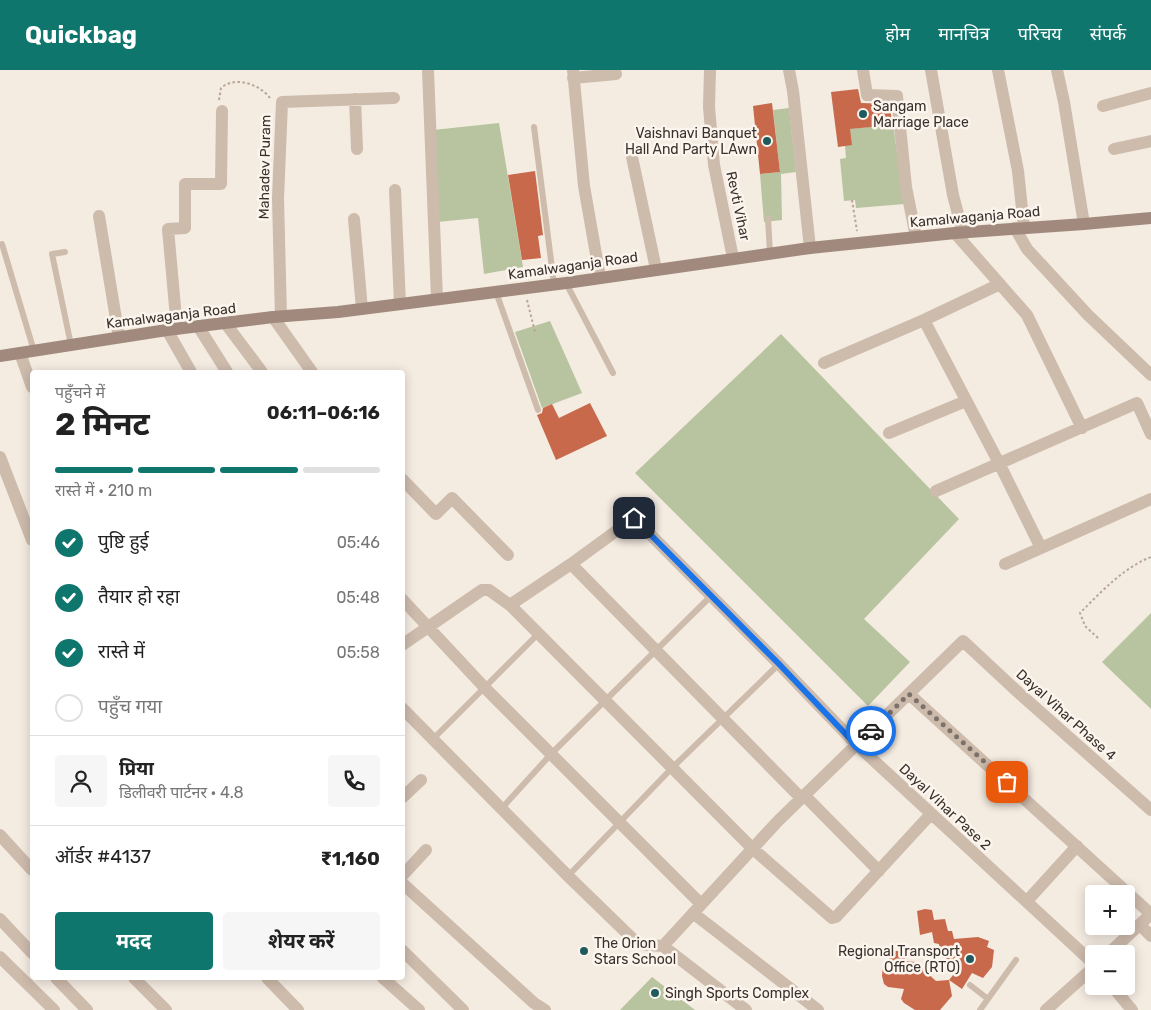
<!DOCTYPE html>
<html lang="hi">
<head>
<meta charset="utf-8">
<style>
  :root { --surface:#fff; --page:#f6f6f6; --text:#222; --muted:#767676; --line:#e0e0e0; --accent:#0f766e }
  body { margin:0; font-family:Rubik,"Noto Sans Devanagari",sans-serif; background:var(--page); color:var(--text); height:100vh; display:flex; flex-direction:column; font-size:19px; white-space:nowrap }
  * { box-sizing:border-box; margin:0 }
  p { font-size:16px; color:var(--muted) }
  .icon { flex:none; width:28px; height:28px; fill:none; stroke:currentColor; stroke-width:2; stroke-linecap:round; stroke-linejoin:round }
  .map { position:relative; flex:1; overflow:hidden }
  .panel { position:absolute; left:30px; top:300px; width:375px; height:610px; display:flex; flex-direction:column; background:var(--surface); border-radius:5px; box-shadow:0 2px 12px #0003 }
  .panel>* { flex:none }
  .buttons { position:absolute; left:1085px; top:815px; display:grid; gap:10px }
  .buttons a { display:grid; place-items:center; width:50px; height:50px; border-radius:5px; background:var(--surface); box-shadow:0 2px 12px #0003; font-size:25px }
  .pin { position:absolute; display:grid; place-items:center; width:42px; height:42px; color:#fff; margin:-21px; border-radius:10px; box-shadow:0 2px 8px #0006 }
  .courier { position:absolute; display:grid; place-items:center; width:50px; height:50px; margin:-25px; border:4px solid #1a73e8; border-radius:50%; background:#fff; color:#222; box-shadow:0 1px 6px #0007 }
  .summary em { font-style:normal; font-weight:700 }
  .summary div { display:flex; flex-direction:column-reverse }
  .summary { display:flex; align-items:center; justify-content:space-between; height:85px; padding:0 25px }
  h1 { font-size:32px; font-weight:700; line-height:38px }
  .bar { display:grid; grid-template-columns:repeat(4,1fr); gap:8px 5px; align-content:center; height:60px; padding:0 25px }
  .bar i { height:6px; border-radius:4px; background:var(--line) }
  .bar .current { background:var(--accent) }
  .bar p { grid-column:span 4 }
  .line { display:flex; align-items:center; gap:12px; padding:0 25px; border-top:1px solid var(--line) }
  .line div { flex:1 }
  .round { display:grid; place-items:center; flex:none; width:52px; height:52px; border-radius:5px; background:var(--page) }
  ol { padding:0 25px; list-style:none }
  li { display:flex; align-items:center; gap:15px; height:55px }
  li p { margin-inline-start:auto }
  li .icon { padding:5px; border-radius:50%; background:var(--accent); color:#fff; stroke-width:4 }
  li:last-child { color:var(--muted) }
  li i { width:28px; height:28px; border:2px solid var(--line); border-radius:50% }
  .button { display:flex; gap:10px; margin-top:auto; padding:10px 25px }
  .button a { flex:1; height:58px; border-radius:5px; background:var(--accent); color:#fff; font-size:20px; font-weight:700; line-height:58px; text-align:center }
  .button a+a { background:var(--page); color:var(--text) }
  header { display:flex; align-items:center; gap:30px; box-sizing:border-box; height:70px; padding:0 25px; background:var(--accent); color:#fff }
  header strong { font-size:24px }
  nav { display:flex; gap:28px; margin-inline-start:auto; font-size:18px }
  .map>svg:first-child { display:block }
</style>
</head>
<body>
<header>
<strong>Quickbag</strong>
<nav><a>होम</a><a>मानचित्र</a><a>परिचय</a><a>संपर्क</a></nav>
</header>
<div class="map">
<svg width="1151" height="940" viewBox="0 0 1151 940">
  <rect width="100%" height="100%" fill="#f4ebe1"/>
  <path fill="#b8c4a0" d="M 789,38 L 796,102 L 781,104 L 782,150 L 764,152 L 760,104 L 780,102 L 773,40 Z
    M 499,53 L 523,197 L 484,204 L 478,148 L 437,152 L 433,60 Z
    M 893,54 L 904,134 L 856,138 L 855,130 L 844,131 L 840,89 L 846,88 L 845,76 L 850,59 Z
    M 550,251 L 582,323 L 542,338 L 515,262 Z
    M 781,264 L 959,449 L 864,549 L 910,592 L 868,636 L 635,403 Z
    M 1151,543 L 1151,639 L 1102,592 Z
    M 652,907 L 695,940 L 620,940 Z"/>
  <path fill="#c8694b" d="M 858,19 L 861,33 L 890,34 L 892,55 L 850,59 L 852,75 L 838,77 L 831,22 Z
    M 772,33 L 780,102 L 760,104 L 753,36 Z
    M 535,101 L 543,165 L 538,166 L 541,188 L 522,190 L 508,105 Z
    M 590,333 L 607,366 L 556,390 L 537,345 L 542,343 L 543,338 L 552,334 L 559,348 Z
    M 925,839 L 932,840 L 934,850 L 945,849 L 948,861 L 952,861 L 954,869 L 978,867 L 989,871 L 987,877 L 994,880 L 992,897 L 983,908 L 972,903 L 962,919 L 949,910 L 959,898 L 946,890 L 946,883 L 940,883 L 939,874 L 934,873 L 932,862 L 920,865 L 917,841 Z
    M 892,881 L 899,881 L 904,884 L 906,891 L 915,892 L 936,911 L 949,910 L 952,926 L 940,940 L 915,940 L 904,933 L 901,929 L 904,919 L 888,917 L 884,914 L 882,906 L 883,896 L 886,890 L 889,889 Z"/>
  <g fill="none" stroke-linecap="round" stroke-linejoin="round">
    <path stroke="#b9a596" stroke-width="2" stroke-dasharray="2.5 2.5" stroke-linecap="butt" d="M 219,30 L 221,18 C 236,5 260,15 270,28
      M 852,130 L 857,161
      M 513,199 L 515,207
      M 527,230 L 535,262
      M 1098,568 L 1085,556 L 1080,543 C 1101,522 1123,498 1151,487"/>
    <path stroke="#cdbbac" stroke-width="6" d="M 534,57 L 554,214
      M 768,148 L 770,183
      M 2,174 L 34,281
      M 65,182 L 52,184 L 71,275
      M 566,213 L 613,303
      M 496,222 L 538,340
      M 433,669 L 539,563
      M 502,738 L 552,683 L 711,526
      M 568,806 L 672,698 L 779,594
      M 970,915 L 988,929
      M 980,940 L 1016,890"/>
    <path stroke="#cdbbac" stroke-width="12" d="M 428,0 L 437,229
      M 573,0 L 584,116 L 600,207
      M 710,0 L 709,37 L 714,95 L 733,188
      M 789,0 L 793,21 L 810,178
      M 863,0 L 867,25 L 897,26 L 906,117 L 916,167
      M 931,0 L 953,125 L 963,163
      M 998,0 L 1018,101 L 1024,158
      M 1057,0 L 1064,32 L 1084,154
      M 573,8 L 616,4
      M 355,29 L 357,79
      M 1103,36 L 1151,23
      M 1114,79 L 1151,71
      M 632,87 L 656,199
      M 395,120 L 400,234
      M 99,146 L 119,267
      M 354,149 L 362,239
      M 1015,158 L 1027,179 L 1088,245 L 1151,305
      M 955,163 L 1027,245 L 1082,358
      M 273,247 L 312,302
      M 281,247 L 278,128 L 282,32 L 394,28
      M 924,250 L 999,393 L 1041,478
      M 226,254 L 262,302
      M 198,256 L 227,302
      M 177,259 L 168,159 L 185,158 L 185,114 L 221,114 L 222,41
      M 167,260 L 191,302
      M 20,283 L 32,317
      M 824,293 L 924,250 L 1000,214
      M 889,363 L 966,331
      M 0,387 L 32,470
      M 402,409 L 436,444 L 452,428 L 508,485
      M 936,421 L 1137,333 L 1151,364
      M 571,494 L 801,728
      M 1005,494 L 1151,429
      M 402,529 L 485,618 L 701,834
      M 510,535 L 752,778 L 832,848 L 836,847 L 930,745
      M 402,575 L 482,520 L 489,520 L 510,535 L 571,494 L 634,448 L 779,594 L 857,675 L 1094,894
      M 909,624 L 1151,844
      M 402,638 L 568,806 L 637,873 L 645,875 L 663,876 L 778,751 L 963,571 L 1020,624 L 1151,740
      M 804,725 L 879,801
      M 402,728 L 421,710
      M 0,765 L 32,800
      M 402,806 L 426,780
      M 402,813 L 534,933 L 545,940
      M 1027,831 L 1077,776
      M 693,843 L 818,940
      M 0,849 L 32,883
      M 1140,855 L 1151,866
      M 663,876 L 746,940
      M 402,880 L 463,940
      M 0,887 L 54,940
      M 56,908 L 87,940
      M 134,908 L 166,940
      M 267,908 L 298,940
      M 383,908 L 419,940
      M 1112,916 L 1132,940"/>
    <path stroke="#cdbbac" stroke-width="12" d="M 1108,884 L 1151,844
      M 1046,940 L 1094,897"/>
    <path stroke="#a18a7d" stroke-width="12" d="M 0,286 L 167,260 L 273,247 L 338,242 L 566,213 L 810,178 L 955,163 L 1084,154 L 1151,148"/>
  </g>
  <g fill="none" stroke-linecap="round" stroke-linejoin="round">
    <path stroke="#7c716b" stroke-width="5" stroke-dasharray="0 9" d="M 871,661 L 909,624 L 1007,712"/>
    <path stroke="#1a73e8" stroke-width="6" d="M 634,448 L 779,594 L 857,676 L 871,661"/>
  </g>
  <g fill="#1f5a5e" stroke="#fbf5ee" stroke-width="2">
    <circle cx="863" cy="44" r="5"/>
    <circle cx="767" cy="71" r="5"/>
    <circle cx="584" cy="881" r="5"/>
    <circle cx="970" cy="889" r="5"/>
    <circle cx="655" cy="923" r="5"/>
  </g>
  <g text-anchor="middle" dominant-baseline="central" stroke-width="5" stroke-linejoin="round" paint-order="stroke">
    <g font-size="14" fill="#3b302b" stroke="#fbf5ee" text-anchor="start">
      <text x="873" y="36">Sangam<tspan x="873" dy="16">Marriage Place</tspan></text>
      <text x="757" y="63" text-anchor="end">Vaishnavi Banquet<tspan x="757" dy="16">Hall And Party LAwn</tspan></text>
      <text x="594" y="873">The Orion<tspan x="594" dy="16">Stars School</tspan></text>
      <text x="960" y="881" text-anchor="end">Regional Transport<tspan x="960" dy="16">Office (RTO)</tspan></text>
      <text x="665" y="923">Singh Sports Complex</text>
    </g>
    <g font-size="14" fill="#3b302b" stroke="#fbf5ee">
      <text transform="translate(265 97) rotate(-89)">Mahadev Puram</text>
      <text transform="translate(738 136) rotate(78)">Revti Vihar</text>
      <text transform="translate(975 147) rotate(-5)">Kamalwaganja Road</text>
      <text transform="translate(573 196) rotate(-8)">Kamalwaganja Road</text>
      <text transform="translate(171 246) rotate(-7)">Kamalwaganja Road</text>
      <text transform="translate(1066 645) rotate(42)">Dayal Vihar Phase 4</text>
      <text transform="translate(945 737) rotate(43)">Dayal Vihar Pase 2</text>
    </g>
  </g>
</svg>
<div class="buttons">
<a>+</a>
<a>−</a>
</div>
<div class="pin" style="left:1007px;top:712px;background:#ea580c"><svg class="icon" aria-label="bag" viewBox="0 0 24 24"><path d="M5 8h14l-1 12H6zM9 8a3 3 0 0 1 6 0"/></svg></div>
<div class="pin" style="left:634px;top:448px;background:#1f2937"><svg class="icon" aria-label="home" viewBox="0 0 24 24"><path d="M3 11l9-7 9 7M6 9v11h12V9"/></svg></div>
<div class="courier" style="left:871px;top:661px"><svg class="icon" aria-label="car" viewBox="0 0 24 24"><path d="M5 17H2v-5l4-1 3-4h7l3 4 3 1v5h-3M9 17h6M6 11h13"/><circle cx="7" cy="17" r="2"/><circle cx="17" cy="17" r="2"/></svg></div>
<section class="panel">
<div class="summary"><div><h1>2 मिनट</h1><p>पहुँचने में</p></div><em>06:11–06:16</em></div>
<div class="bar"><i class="current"></i><i class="current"></i><i class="current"></i><i></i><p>रास्ते में · 210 m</p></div>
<ol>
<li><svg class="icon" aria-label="check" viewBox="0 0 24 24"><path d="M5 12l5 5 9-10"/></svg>पुष्टि हुई<p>05:46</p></li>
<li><svg class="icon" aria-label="check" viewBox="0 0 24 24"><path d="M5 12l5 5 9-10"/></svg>तैयार हो रहा<p>05:48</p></li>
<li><svg class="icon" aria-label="check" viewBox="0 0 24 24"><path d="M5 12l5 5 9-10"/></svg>रास्ते में<p>05:58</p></li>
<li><i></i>पहुँच गया</li>
</ol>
<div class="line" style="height:90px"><a class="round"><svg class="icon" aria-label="person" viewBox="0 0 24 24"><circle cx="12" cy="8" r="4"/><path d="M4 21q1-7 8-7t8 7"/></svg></a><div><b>प्रिया</b><p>डिलीवरी पार्टनर · 4.8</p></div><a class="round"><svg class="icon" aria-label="phone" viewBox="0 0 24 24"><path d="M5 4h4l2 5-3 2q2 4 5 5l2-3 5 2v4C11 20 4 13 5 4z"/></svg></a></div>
<div class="line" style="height:65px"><div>ऑर्डर #4137</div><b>₹1,160</b></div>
<div class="button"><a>मदद</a><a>शेयर करें</a></div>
</section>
</div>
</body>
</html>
